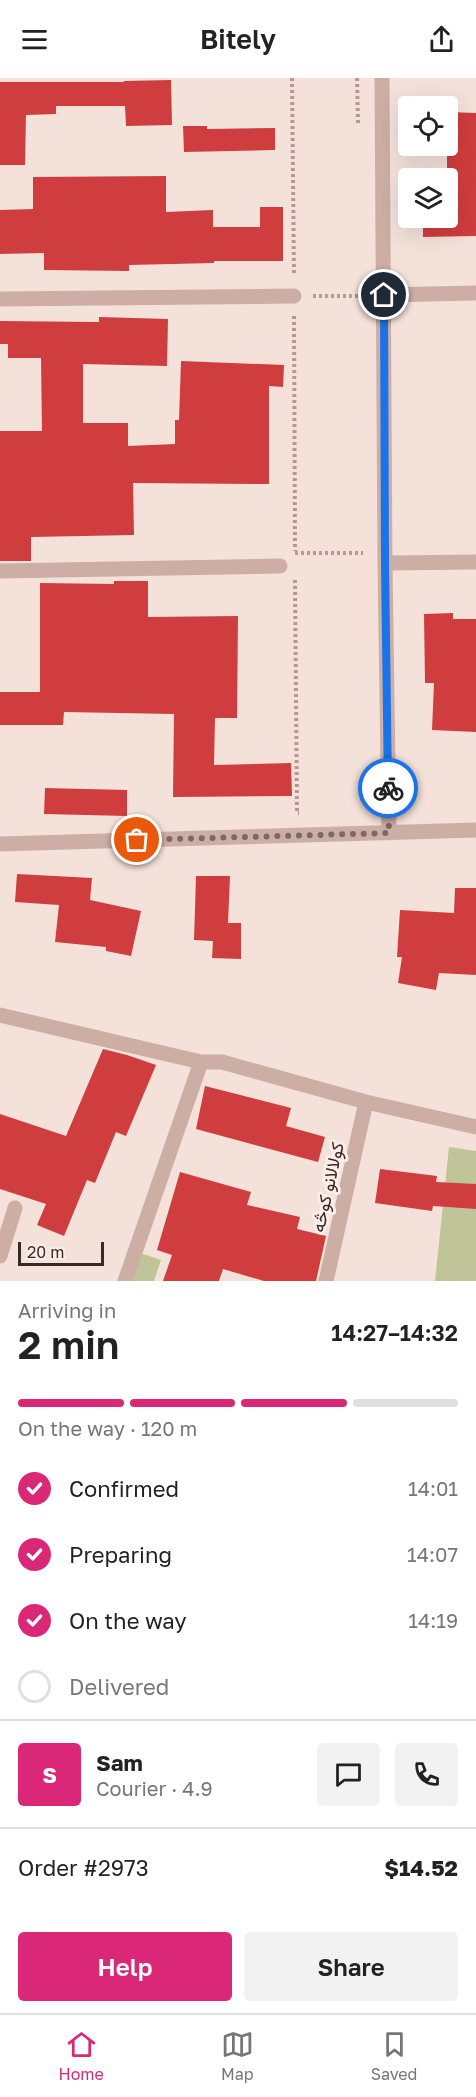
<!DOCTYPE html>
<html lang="en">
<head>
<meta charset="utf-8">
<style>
  :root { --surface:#fff; --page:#f2f2f2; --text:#222; --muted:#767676; --line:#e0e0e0; --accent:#db2777 }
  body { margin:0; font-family:"Golos Text",Vazirmatn,sans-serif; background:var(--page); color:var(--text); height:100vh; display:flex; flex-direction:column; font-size:22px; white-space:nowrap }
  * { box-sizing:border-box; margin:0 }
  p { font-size:20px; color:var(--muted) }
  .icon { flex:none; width:33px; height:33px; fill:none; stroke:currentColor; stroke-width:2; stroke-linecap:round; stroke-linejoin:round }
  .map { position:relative; height:1203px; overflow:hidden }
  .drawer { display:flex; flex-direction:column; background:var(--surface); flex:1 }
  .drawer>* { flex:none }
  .tools { position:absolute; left:398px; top:18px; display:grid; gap:12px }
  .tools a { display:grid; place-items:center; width:60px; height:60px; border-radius:6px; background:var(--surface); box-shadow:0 6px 24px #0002; font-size:30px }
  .scale { position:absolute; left:18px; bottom:15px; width:86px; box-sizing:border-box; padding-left:6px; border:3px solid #382827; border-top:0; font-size:16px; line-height:21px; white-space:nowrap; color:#382827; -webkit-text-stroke:4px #fbede7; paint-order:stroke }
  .pin { position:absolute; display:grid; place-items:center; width:51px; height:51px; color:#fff; margin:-26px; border:3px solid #fff; border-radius:50%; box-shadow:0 2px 6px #0007 }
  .courier { position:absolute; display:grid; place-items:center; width:60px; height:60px; margin:-30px; border:4px solid #1a73e8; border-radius:50%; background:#fff; color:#222; box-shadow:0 2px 8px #0007 }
  .headline em { font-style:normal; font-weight:600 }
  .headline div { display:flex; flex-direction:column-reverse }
  .headline { display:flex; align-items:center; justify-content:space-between; height:102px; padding:0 18px }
  h1 { font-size:39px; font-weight:600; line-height:45px }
  .bar { display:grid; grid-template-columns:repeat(4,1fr); gap:9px 6px; align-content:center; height:72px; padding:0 18px }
  .bar i { height:8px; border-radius:4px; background:var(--line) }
  .bar .current { background:var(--accent) }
  .bar p { grid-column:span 4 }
  .line { display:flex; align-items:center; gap:15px; padding:0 18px; border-top:2px solid var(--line) }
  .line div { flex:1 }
  .round { display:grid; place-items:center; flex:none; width:63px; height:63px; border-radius:6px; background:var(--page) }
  ol { padding:0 18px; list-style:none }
  li { display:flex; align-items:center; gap:18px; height:66px }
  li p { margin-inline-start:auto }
  li .icon { padding:6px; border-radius:50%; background:var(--accent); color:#fff; stroke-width:4 }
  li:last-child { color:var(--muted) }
  li i { width:33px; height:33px; border:3px solid var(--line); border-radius:50% }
  .button { display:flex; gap:12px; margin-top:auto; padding:12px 18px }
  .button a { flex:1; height:69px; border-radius:6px; background:var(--accent); color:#fff; font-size:24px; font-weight:600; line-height:69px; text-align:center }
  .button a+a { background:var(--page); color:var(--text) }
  header { display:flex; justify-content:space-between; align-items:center; height:78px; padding:0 18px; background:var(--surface); font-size:27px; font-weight:600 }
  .menu { display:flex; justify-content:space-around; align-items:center; height:84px; border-top:2px solid var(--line); background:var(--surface); font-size:16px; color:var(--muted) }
  .menu a { display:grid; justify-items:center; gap:3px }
  .menu .current { color:var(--accent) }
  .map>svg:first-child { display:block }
</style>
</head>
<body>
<header><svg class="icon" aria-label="menu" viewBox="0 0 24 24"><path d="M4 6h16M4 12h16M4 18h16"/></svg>Bitely<svg class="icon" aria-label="share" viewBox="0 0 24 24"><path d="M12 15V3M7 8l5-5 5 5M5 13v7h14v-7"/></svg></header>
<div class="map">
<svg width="476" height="1203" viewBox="0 0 476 1203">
  <rect width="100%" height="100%" fill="#f4e2da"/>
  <path fill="#c0c499" d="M 449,1069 L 476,1073 L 476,1203 L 435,1203 Z
    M 129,1171 L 161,1182 L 154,1203 L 118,1203 Z"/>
  <path fill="#cf3d3e" d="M 171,2 L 172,47 L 126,48 L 125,28 L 56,28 L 56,36 L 26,37 L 25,87 L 0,87 L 0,4 L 124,4 L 124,3 Z
    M 447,34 L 476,35 L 476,158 L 423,159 L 423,140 L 447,140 L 447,100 L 422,100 L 422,96 L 447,95 Z
    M 183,48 L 207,48 L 207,51 L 275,50 L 275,72 L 184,74 Z
    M 166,98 L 166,134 L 213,132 L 213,149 L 260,149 L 260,129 L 283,129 L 283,183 L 214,183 L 214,185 L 129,187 L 129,193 L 44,192 L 44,175 L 0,176 L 0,132 L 33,131 L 33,99 Z
    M 99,239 L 168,241 L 167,288 L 83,286 L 83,345 L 128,345 L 128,368 L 175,366 L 175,342 L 179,342 L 181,283 L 284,287 L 283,309 L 269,308 L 269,406 L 133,405 L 134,457 L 31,459 L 31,483 L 0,483 L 0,353 L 42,353 L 41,280 L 8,280 L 8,266 L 0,266 L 0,243 L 99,244 Z
    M 114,503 L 148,503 L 148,539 L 238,538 L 237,640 L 215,640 L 214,687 L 291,685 L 292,718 L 173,719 L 174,636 L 64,634 L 63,647 L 0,647 L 0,614 L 40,614 L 40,505 L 114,506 Z
    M 453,535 L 453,541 L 476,541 L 476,654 L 432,652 L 434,605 L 425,605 L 424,536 Z
    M 45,710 L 127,712 L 127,738 L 44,736 Z
    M 17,796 L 92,800 L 90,822 L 141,833 L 131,878 L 106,873 L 106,869 L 55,864 L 59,827 L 15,824 Z
    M 196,798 L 230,798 L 228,845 L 241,845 L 241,881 L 212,880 L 213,863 L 194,862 Z
    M 455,810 L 476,810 L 476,897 L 439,895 L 436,912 L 398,905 L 402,879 L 397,879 L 400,832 L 454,835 Z
    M 103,971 L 127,977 L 156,987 L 126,1058 L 116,1054 L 95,1105 L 87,1102 L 64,1158 L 37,1147 L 46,1126 L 0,1111 L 0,1036 L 66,1058 Z
    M 205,1008 L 291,1030 L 286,1048 L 325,1059 L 318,1084 L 196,1051 Z
    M 380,1091 L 437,1098 L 436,1104 L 476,1106 L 476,1131 L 433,1128 L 432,1133 L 375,1125 Z
    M 180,1094 L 251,1114 L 247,1127 L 300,1139 L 297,1151 L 326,1158 L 316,1203 L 264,1203 L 223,1191 L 219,1203 L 163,1203 L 172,1177 L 157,1172 Z"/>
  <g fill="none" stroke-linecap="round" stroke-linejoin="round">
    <path stroke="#b9978f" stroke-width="4" stroke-dasharray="3 3" stroke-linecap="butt" d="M 292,0 L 294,197
      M 357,0 L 358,46
      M 313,218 L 360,218
      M 294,238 L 295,473
      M 295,475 L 363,475
      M 295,502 L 297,735 L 299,735"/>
    <path stroke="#cdaea5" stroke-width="15" d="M 382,0 L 385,485 L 389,755
      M 384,217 L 476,215
      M 0,221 L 294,218
      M 385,485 L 476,484
      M 0,493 L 280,488
      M 0,766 L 476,752
      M 0,937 L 201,984 L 222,984 L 366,1024 L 476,1049
      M 0,1178 L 15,1130
      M 125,1203 L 201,984
      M 326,1203 L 366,1024"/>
  </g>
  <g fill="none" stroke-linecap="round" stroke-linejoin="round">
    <path stroke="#7a6966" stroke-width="6" stroke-dasharray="0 10.8" d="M 137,762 L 389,755 L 388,710"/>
    <path stroke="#1a73e8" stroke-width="8" d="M 384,217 L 385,485 L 388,710"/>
  </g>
  <g text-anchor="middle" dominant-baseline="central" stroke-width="6" stroke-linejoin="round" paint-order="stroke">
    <g font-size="18" fill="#382827" stroke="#fbede7">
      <text transform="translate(327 1109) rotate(-77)">کولالانو کوڅه</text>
    </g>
  </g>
</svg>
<div class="tools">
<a><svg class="icon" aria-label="locate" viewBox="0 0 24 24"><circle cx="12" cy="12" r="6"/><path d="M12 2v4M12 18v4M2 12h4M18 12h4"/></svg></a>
<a><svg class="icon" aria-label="layers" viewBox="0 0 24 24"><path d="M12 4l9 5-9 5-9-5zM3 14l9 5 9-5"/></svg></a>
</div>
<div class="scale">20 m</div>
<div class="pin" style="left:137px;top:762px;background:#ea580c"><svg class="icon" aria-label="bag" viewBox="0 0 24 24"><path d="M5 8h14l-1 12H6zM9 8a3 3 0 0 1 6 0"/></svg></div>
<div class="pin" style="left:384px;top:217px;background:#1f2937"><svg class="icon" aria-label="home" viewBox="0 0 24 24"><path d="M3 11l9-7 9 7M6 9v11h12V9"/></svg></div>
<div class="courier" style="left:388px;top:710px"><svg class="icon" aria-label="bike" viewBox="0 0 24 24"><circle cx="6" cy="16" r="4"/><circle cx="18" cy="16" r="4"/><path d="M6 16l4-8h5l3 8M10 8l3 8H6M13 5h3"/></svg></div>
</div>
<section class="drawer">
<div class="headline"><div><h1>2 min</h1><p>Arriving in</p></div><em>14:27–14:32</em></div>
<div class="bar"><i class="current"></i><i class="current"></i><i class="current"></i><i></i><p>On the way · 120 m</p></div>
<ol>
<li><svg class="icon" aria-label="check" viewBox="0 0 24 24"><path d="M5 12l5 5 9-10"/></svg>Confirmed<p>14:01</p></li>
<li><svg class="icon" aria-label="check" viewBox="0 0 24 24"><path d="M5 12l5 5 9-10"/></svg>Preparing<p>14:07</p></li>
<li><svg class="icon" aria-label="check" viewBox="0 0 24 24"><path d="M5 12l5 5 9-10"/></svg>On the way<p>14:19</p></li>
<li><i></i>Delivered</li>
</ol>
<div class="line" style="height:108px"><b class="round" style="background:var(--accent);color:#fff">S</b><div><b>Sam</b><p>Courier · 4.9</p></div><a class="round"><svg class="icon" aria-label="chat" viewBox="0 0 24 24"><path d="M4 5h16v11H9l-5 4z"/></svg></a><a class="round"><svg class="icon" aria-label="phone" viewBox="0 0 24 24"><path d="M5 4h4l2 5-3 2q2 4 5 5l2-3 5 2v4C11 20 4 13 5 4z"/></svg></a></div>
<div class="line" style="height:78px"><div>Order #2973</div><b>$14.52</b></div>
<div class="button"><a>Help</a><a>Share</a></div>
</section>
<nav class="menu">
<a class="current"><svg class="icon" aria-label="home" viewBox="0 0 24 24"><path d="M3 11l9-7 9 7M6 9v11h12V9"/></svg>Home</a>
<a><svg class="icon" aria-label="map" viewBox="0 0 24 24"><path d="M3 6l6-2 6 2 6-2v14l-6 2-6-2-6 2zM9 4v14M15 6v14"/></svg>Map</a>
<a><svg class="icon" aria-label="saved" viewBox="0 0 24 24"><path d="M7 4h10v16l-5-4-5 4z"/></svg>Saved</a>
</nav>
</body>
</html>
